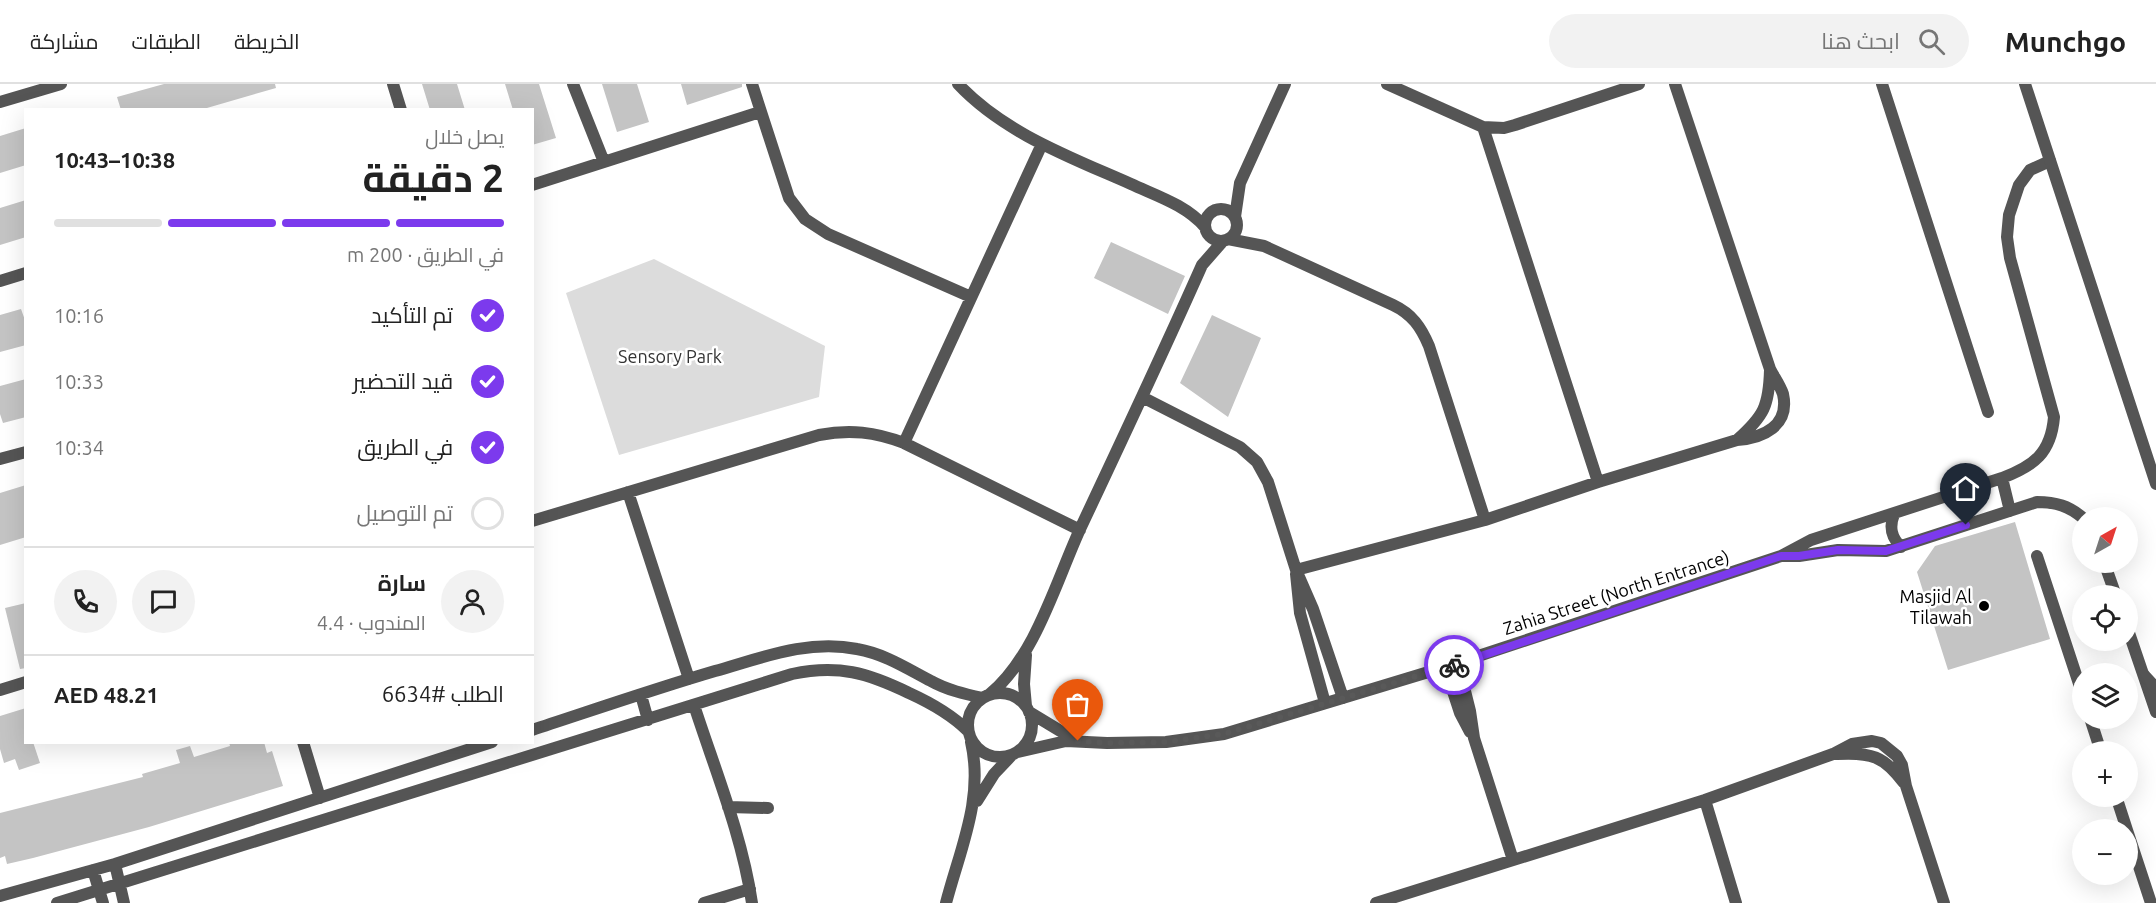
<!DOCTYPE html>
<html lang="ar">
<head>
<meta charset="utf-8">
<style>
  :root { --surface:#fff; --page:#f2f2f2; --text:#222; --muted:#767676; --line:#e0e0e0; --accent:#7c3aed }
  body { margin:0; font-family:Ubuntu,Cairo,sans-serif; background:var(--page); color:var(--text); direction:rtl; height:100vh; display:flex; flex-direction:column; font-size:22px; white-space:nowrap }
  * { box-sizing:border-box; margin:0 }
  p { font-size:20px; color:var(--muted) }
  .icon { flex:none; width:33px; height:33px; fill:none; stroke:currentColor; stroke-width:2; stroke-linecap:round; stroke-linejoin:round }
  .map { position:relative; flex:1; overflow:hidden; direction:ltr }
  .side { position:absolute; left:24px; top:24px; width:510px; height:636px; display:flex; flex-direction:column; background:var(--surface); border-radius:0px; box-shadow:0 6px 24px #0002; direction:rtl }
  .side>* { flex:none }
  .needle { width:39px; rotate:39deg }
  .tools { position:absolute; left:2072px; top:423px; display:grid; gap:12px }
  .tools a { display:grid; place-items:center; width:66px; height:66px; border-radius:50%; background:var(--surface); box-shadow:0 6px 24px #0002; font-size:30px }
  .pin { position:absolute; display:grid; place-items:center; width:51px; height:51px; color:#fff; margin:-62px -26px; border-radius:50% 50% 50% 0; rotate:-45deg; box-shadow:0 0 6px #0007 }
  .pin .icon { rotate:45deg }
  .courier { position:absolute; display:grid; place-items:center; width:60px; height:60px; margin:-30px; border:4px solid #7c3aed; border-radius:50%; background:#fff; color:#222; box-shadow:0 2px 8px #0007 }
  .head em { font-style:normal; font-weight:700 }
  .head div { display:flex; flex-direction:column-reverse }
  .head { display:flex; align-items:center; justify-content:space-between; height:102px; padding:0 30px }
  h1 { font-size:39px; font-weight:700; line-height:45px }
  .bar { display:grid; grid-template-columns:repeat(4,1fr); gap:9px 6px; align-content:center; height:72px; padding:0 30px }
  .bar i { height:8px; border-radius:4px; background:var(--line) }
  .bar .active { background:var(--accent) }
  .bar p { grid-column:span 4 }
  .line { display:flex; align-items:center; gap:15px; padding:0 30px; border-top:2px solid var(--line) }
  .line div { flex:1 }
  .round { display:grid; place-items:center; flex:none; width:63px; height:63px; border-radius:32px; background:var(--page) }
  ol { padding:0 30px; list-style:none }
  li { display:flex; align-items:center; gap:18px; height:66px }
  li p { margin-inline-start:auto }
  li .icon { padding:6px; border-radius:50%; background:var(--accent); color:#fff; stroke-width:4 }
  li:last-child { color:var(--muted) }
  li i { width:33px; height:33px; border:3px solid var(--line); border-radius:50% }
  header { display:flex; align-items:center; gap:36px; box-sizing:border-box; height:84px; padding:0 30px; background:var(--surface); border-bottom:2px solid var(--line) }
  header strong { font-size:28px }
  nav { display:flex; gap:33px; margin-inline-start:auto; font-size:21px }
  .search { width:420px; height:54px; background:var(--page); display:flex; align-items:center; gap:15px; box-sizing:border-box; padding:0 21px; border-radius:33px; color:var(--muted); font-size:22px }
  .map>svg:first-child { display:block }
</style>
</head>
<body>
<header>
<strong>Munchgo</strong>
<div class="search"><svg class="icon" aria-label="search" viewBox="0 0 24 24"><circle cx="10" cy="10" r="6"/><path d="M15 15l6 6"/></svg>ابحث هنا</div>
<nav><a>الخريطة</a><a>الطبقات</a><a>مشاركة</a></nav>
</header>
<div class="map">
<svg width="2156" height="819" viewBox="0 0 2156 819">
  <rect width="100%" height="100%" fill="#fff"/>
  <path fill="#dcdcdc" d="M 654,175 L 825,262 L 819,313 L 619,371 L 566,209 Z"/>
  <path fill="#c4c4c4" d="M 164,0 L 275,0 L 276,4 L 200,26 L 121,26 L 117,13 Z
    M 422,0 L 457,0 L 465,26 L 430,26 Z
    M 505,0 L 539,0 L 556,54 L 532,61 L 532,26 L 513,26 Z
    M 602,0 L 637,0 L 649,38 L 617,48 Z
    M 681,0 L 742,0 L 742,3 L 687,21 Z
    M 26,44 L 26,81 L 0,89 L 0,52 Z
    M 26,116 L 26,153 L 0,161 L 0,124 Z
    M 1111,158 L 1185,192 L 1168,230 L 1094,194 Z
    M 21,225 L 26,239 L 26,261 L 0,268 L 0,231 Z
    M 1212,231 L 1261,254 L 1228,333 L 1180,299 Z
    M 26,295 L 26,333 L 3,339 L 0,330 L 0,302 Z
    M 26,401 L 26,453 L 0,461 L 0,409 Z
    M 2015,438 L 2050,555 L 1948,586 L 1917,488 L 1935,462 Z
    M 26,519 L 26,584 L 20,585 L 5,524 Z
    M 26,624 L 26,658 L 33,658 L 40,679 L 19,686 L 15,675 L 4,679 L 0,665 L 0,632 Z
    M 229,658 L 264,658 L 267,669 L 272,667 L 283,702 L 149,743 L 33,774 L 7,780 L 5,772 L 0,774 L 0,729 L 143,693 L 142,690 L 180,679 L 176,666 L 190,662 L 194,673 L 230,662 Z"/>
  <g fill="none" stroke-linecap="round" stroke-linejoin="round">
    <path stroke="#555" stroke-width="12" d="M 393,0 L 401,26
      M 573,0 L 604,78
      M 752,0 L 789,114 L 805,135 L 828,150 L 971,213
      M 958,0 C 1004,49 1070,73 1131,100 C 1157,112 1186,121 1205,143
      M 1387,0 L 1483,43 L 1504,44 L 1515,41 L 1639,0
      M 1882,0 L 1988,328
      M 0,18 L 61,0
      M 1483,43 L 1598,398
      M 532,101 L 760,28
      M1205 141a16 16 0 1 1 32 0a16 16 0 1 1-32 0Z
      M 1235,133 L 1240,99 L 1285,0
      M 1228,155 L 1264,162 L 1393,221 C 1412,230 1421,243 1429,262 L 1485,436
      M 0,197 L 26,189
      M 1142,313 L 1240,363 L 1257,378 L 1268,398 L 1296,486 L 1313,525 L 1343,614
      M 1737,356 C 1764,332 1769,322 1770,286
      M 904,359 L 1042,60
      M 0,375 L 26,368
      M 2002,394 L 2010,427
      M 628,408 L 689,595
      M 1894,430 C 1889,443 1891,453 1901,463
      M 532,437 L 819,351 C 850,345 875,348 904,359 L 1080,446
      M 1781,472 L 1799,472 L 1838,466 L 1886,467 L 2037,418 C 2056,418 2069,422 2083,434
      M 2037,472 L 2082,609
      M 2104,478 L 2116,512
      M 1296,486 L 1485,436 L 1598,398 L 1737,356 C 1763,354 1790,342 1783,310 C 1780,301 1774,293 1770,285 L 1675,0
      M 1296,490 L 1300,529 L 1325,619
      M 2127,543 L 2156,628
      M 1458,579 L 1470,627 L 1474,654 L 1513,776
      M 1445,583 L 1460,629 L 1470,648
      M 0,606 L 26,598
      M968 641a32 32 0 1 1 64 0a32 32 0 1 1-64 0Z
      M 990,610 C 1036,572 1056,497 1081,443 C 1122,356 1163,269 1202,181 L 1223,157
      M 641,611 L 648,636
      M 694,621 C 715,686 742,751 752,819
      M 1026,622 L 1024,600 L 1026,571
      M 1029,628 L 1077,657
      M 2090,634 L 2101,668
      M 532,646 C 593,626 654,605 715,587 C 761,574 808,555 857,565 C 885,570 906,584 931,597 C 947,606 965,610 983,614
      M 303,658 L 320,714
      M 1018,668 L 1066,657 L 1107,659 L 1166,658 L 1224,650 L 1445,583 L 1781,472 L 1811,456 L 2002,394 C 2034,382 2051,369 2054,333 L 2010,174 L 2007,153 L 2009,131 L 2019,101 L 2030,86 L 2050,77
      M 1837,670 C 1871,668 1884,672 1904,699
      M 2116,712 L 2127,746
      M 1705,716 L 1736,819
      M 977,717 L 994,690 L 1011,672
      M 728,723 L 768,724
      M 2127,746 L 2151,819
      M 115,780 L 124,819
      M 93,786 L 103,819
      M 0,812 L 115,780 L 492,658
      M 57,819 L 792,590 C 838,580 868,589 909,609 C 931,619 951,630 968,647
      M 704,819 L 750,805
      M 946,819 C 960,765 984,715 971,658
      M 1376,819 L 1705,716 L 1833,670 L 1852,660 L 1872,657 L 1881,659 L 1897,672 L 1902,681 L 1906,702 L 1944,819"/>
    <path stroke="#555" stroke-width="12" d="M 2025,0 L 2156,400
      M 2144,591 L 2156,604"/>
  </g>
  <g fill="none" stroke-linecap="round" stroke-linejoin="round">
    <path stroke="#595959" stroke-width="6" stroke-dasharray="0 10.8" d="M 1078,657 L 1107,659 L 1166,658 L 1224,650 L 1454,581"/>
    <path stroke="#7c3aed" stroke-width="8" d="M 1454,581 L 1781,472 L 1799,472 L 1838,466 L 1886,467 L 1966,441"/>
  </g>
  <circle fill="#000" stroke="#fff" stroke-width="2" cx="1984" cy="522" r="6"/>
  <g text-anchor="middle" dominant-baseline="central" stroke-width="5" stroke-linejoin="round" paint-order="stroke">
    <g font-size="18" fill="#333" stroke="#fff">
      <text x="670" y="272">Sensory Park</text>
    </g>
    <g font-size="18" fill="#000" stroke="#fff">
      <text transform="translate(1616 508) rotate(-18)">Zahia Street (North Entrance)</text>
    </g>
    <g font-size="18" fill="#000" stroke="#fff" text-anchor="end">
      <text x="1972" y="512">Masjid Al<tspan x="1972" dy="21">Tilawah</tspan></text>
    </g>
  </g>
</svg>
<div class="tools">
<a><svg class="needle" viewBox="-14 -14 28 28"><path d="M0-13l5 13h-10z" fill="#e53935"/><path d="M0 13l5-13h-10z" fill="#767676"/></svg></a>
<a><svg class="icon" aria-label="locate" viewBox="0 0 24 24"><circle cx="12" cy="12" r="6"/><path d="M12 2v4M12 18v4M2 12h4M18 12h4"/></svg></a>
<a><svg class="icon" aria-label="layers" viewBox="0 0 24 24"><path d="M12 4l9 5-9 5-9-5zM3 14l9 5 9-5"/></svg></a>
<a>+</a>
<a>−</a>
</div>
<div class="pin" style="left:1078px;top:657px;background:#ea580c"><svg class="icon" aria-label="bag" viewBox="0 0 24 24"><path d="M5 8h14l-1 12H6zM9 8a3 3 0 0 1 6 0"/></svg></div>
<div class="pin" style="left:1966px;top:441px;background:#1f2937"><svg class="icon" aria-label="home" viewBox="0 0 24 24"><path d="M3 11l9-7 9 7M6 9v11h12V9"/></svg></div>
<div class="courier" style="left:1454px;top:581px"><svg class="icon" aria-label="bike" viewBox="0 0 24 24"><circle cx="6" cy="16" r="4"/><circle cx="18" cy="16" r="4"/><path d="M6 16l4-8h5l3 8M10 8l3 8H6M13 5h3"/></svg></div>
<section class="side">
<div class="head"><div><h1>2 دقيقة</h1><p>يصل خلال</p></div><em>10:38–10:43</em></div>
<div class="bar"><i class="active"></i><i class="active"></i><i class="active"></i><i></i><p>في الطريق · 200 m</p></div>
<ol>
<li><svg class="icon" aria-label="check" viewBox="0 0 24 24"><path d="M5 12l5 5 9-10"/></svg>تم التأكيد<p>10:16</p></li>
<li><svg class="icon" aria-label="check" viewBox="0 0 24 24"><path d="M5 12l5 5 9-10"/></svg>قيد التحضير<p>10:33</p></li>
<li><svg class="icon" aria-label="check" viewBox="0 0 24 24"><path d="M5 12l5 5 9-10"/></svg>في الطريق<p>10:34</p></li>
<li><i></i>تم التوصيل</li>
</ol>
<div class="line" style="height:108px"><a class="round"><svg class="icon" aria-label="person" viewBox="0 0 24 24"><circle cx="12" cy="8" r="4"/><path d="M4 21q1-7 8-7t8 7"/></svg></a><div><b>سارة</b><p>المندوب · 4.4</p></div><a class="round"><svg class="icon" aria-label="chat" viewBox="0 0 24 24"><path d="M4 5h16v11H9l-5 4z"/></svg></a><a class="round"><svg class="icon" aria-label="phone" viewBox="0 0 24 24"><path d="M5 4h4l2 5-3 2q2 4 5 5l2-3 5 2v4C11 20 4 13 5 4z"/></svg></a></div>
<div class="line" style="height:78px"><div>الطلب #6634</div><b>AED 48.21</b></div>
</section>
</div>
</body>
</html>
